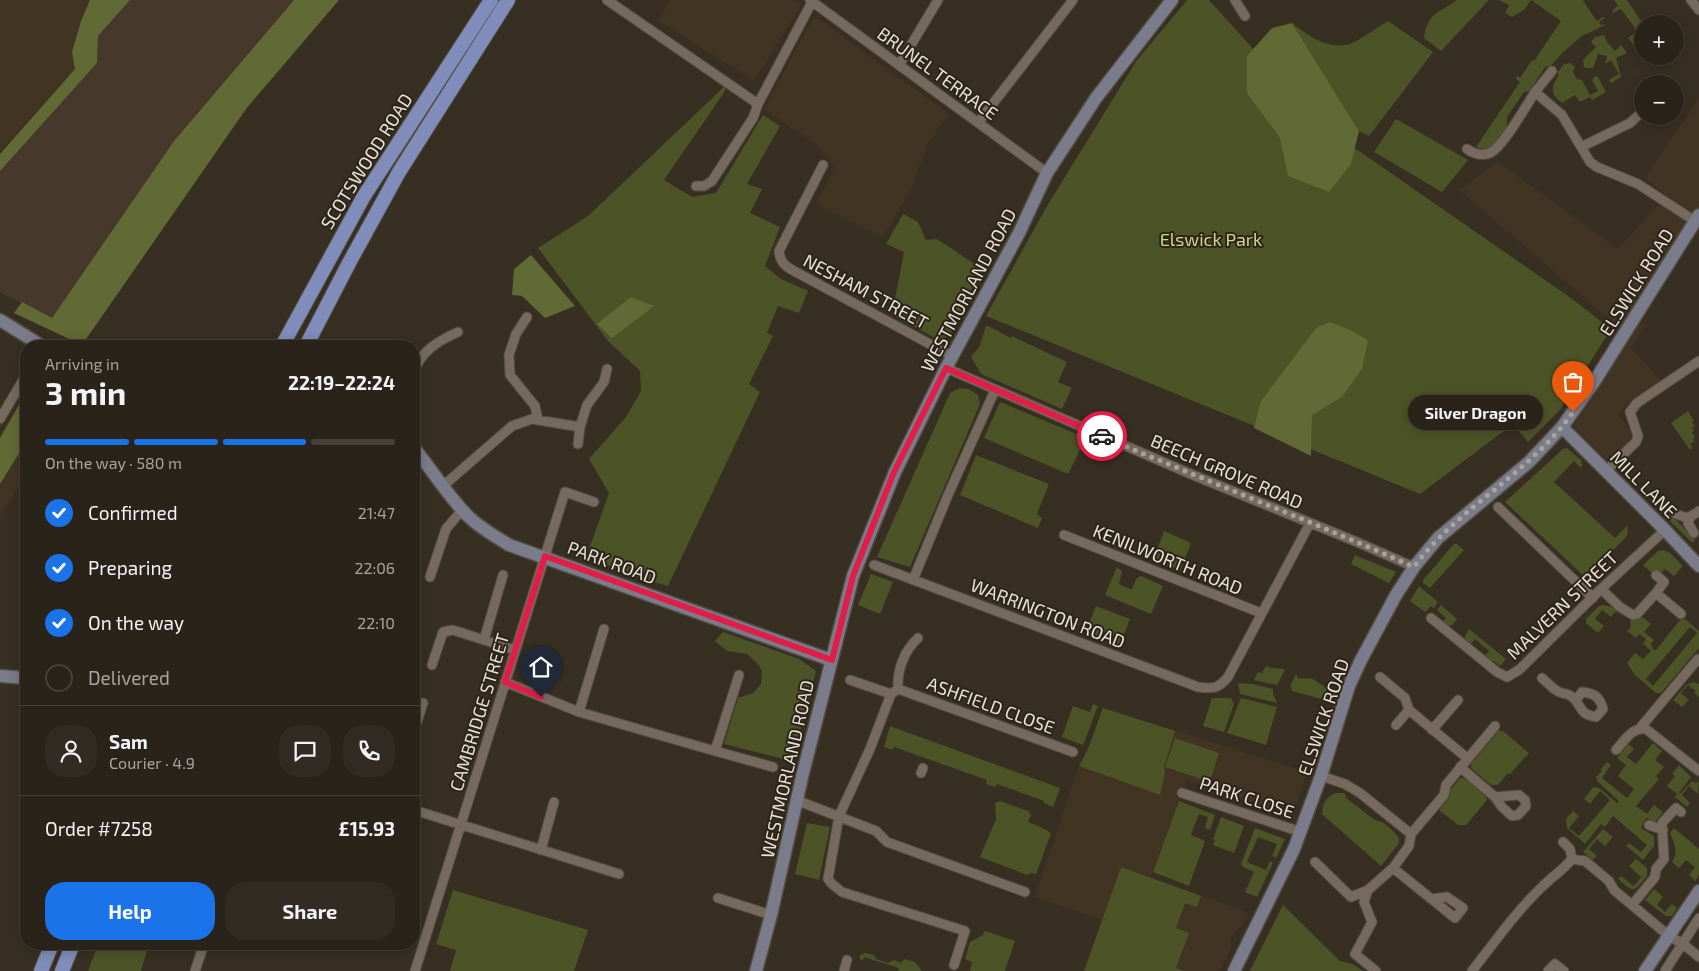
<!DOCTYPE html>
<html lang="en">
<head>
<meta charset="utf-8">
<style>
  :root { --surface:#2a231a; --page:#322b23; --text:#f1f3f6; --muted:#a5a4a2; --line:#464039; --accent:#1a73e8 }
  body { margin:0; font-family:"Exo 2",sans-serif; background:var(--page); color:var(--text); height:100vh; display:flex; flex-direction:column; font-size:19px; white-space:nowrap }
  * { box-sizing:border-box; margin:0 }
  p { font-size:16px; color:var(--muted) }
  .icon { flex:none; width:28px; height:28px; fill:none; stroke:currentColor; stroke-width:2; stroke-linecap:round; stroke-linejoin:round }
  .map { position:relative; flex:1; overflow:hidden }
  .sheet { position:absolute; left:20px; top:340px; width:400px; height:610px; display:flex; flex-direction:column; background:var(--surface); border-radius:20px; box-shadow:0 2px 12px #0003,0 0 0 1px var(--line) }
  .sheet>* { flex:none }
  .tools { position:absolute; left:1634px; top:15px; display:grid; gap:10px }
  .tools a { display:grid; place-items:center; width:50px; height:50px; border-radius:50%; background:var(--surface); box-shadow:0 2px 12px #0003,0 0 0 1px var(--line); font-size:25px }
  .pin { position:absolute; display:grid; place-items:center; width:42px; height:42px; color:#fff; margin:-51px -21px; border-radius:50% 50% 50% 0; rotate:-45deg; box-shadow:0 0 5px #0007 }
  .pin .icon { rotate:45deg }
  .courier { position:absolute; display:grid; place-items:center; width:50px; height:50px; margin:-25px; border:4px solid #e11d48; border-radius:50%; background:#fff; color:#222; box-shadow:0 1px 6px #0007 }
  .bubble { position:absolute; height:35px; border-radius:18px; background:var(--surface); box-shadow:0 2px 12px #0003,0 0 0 1px var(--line); font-size:16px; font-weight:700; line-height:35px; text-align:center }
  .head em { font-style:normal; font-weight:700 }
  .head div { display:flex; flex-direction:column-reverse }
  .head { display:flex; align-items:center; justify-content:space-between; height:85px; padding:0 25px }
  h1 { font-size:32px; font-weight:700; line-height:38px }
  .bar { display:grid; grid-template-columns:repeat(4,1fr); gap:8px 5px; align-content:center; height:60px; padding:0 25px }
  .bar i { height:6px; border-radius:4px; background:var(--line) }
  .bar .on { background:var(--accent) }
  .bar p { grid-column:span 4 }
  .line { display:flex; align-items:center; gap:12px; padding:0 25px; border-top:1px solid var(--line) }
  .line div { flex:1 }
  .round { display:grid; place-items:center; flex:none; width:52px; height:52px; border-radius:20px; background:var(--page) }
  ol { padding:0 25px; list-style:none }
  li { display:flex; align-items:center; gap:15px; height:55px }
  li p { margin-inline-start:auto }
  li .icon { padding:5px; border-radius:50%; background:var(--accent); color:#fff; stroke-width:4 }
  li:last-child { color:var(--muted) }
  li i { width:28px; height:28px; border:2px solid var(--line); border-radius:50% }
  .action { display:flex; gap:10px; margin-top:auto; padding:10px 25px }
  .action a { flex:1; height:58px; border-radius:20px; background:var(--accent); color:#fff; font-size:20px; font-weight:700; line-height:58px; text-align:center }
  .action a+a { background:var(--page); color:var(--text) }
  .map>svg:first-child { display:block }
</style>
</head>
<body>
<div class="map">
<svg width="1699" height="971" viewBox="0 0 1699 971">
  <rect width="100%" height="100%" fill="#382f23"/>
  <path fill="#413422" d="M 0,0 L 119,0 L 75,69 L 0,152 Z
    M 671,0 L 793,0 L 801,5 L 754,81 L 658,20 Z
    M 819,19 L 949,114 L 928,143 L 911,189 L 883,237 L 816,204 L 835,168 L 820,147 L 764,109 L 812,20 Z
    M 1699,98 L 1699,212 L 1631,316 L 1645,325 L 1631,348 L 1661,380 L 1628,403 L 1619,415 L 1636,439 L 1606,459 L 1573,426 L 1629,336 L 1459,190 L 1498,162 L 1618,249 L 1667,196 L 1645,178 Z
    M 26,390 L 26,473 L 0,518 L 0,435 Z
    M 1103,708 L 1307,772 L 1292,817 L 1187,780 L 1151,877 L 1249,913 L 1241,927 L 1238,928 L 1233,934 L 1230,940 L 1232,947 L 1219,971 L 1084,971 L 1102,920 L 1035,897 L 1079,766 L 1088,749 Z"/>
  <path fill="#46392c" d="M 130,0 L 294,0 L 174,141 L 52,319 L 0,292 L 0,170 L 97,63 L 98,36 Z"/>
  <path fill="#4c5326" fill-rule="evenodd" d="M 1187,0 L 1209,0 L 1323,126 L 1568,296 L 1606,325 L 1609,332 L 1560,410 L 1528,442 L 1513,424 L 1420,494 L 986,316 L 1047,206 L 1137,60 Z
    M 1457,0 L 1489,0 L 1441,51 L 1424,38 C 1428,12 1438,14 1457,0 Z
    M 1499,0 L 1531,0 L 1524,10 L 1512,17 L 1505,13 L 1509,5 Z
    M 1531,0 L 1584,0 L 1583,1 L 1597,21 L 1603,17 L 1605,18 L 1599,22 L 1601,25 L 1607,24 L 1582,36 L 1562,53 L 1549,68 L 1546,66 L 1529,91 L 1524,92 L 1507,117 L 1507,131 L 1491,149 L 1485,150 L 1476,147 L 1520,82 L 1516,79 L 1517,76 L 1520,78 L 1532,60 L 1534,61 L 1561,21 Z
    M 1614,0 L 1627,0 L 1643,24 L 1642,45 L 1636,49 L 1628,38 L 1637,31 L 1621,9 L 1613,13 L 1612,11 L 1618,6 Z
    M 1388,21 L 1433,52 L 1369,136 L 1359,131 L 1292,23 C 1308,36 1328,50 1350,44 C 1360,40 1378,27 1388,21 Z
    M 1604,35 L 1607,42 L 1615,51 L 1621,45 L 1627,53 L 1616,58 L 1621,77 L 1611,83 L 1609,80 L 1619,74 L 1611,60 L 1605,64 L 1607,56 L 1598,54 L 1593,68 L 1586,68 L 1584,67 L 1583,60 L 1596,47 L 1591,42 L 1595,37 Z
    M 1570,63 L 1575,67 L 1573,72 L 1577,79 L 1582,80 L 1590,95 L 1598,91 L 1592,80 L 1595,76 L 1598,77 L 1606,92 L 1592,100 L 1590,97 L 1580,102 L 1575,95 L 1562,103 C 1550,95 1551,85 1559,75 L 1557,73 L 1564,64 Z
    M 725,86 L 725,91 L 664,180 L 692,197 L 716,193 L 763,115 L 780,126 L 747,184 L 762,189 L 750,213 L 780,227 L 765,266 L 781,279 L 808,291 L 799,313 L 778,306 L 767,333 L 773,336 L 749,384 L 760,392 L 668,586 L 640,578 L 586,557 L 609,493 L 589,459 L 626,417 L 641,391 L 640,371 L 608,341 L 538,248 L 588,216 Z
    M 1396,119 L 1468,160 L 1442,192 L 1374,152 Z
    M 903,214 L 918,222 L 926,240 L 937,239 L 976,265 L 979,272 L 951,334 L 945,338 L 939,340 L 892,315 L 904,252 L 886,244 Z
    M 986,325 L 1011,338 L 1012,336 L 1067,362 L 1058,382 L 1072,388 L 1062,409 L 981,374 L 971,357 L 980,346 Z
    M 960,388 L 969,389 L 978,395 L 980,404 L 910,567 L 877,557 L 950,393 Z
    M 1000,402 L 1086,438 L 1068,474 L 984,438 Z
    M 1688,411 L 1694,421 L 1692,422 L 1695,426 L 1692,428 L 1694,430 L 1692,433 L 1695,437 L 1693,439 L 1694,442 L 1690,444 L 1692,448 L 1690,450 L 1671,423 Z
    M 1567,448 L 1581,460 L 1582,464 L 1581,468 L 1574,461 L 1554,482 L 1615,538 L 1628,525 L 1627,536 L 1586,578 L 1505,502 L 1563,449 Z
    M 976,455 L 1049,484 L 1037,514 L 1042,518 L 1038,528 L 960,495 Z
    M 1667,514 L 1670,514 L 1695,539 L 1694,542 L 1691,542 L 1666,517 Z
    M 1164,531 L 1191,543 L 1180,571 L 1153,560 Z
    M 1454,544 L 1457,544 L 1464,550 L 1430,588 L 1423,583 L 1423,580 Z
    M 1664,550 L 1670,553 L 1683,566 L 1674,576 L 1665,569 L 1661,573 L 1657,570 L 1653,574 L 1643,565 L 1658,551 Z
    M 1355,555 L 1357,556 L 1396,572 L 1389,583 L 1351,564 Z
    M 1117,567 L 1122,571 L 1119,584 L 1130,589 L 1132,589 L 1136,579 L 1141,576 L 1163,586 L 1151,614 L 1105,595 Z
    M 871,574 L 893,582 L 880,614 L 858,605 Z
    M 1419,586 L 1438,602 L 1434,608 L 1431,606 L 1425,612 L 1410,601 Z
    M 1441,605 L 1457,619 L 1452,625 L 1445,626 L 1441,623 L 1446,618 L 1437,610 Z
    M 1603,605 L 1611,607 L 1617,610 L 1611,617 L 1602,610 L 1595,619 L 1604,626 L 1598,633 L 1586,623 L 1586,619 L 1599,606 Z
    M 1096,606 L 1130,619 L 1120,645 L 1086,632 Z
    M 1642,617 L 1651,624 L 1644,632 L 1654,640 L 1651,643 L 1653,650 L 1656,650 L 1680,620 L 1685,619 L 1699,631 L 1699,648 L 1661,693 L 1656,693 L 1635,675 L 1627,663 L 1635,653 L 1643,659 L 1651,651 L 1643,644 L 1646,639 L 1639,634 L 1636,638 L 1627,631 L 1631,627 L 1630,619 L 1637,619 ZM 1690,627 L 1697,633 L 1653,686 L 1646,679 Z
    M 1469,629 L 1506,659 L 1500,666 L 1494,661 L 1490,661 L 1484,657 L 1489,651 L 1475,639 L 1470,645 L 1465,639 L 1465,636 Z
    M 723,632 L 799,659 L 816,671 L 792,761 L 724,744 L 738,698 L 753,693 L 761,684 L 762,671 L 758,664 L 747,654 L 727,651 L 715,641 Z
    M 1266,666 C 1274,670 1278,667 1285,670 L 1277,685 L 1254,680 L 1258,672 L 1262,673 Z
    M 1296,674 L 1298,678 L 1313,679 L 1332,692 L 1329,701 L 1292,691 L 1290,686 Z
    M 1693,682 L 1699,684 L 1699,697 L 1694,693 L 1696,691 L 1688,685 L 1681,693 L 1689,700 L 1682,707 L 1673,700 L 1686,685 Z
    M 1238,683 L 1252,684 L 1273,689 L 1273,694 L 1277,703 L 1240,694 Z
    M 1212,698 L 1231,698 L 1234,704 L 1224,732 L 1203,726 Z
    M 1241,698 L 1277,707 L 1266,745 L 1227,733 Z
    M 1093,704 L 1098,706 L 1083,745 L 1062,737 L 1073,706 L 1090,712 Z
    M 1103,708 L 1175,731 L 1164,767 L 1165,772 L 1160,795 L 1079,766 L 1088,749 Z
    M 890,726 L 1060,788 L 1053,807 L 1044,803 L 1044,801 L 997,784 L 995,787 L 986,784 L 987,780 L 894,747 L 892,750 L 884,747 Z
    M 1498,731 L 1503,731 L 1529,753 L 1510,774 L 1508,773 L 1498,785 L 1491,785 L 1471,768 L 1471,764 Z
    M 1175,738 L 1219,753 L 1210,782 L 1165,767 Z
    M 1653,743 L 1662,751 L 1655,760 L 1664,767 L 1656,776 L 1659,779 L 1636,806 L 1647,814 L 1654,805 L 1663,812 L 1655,822 L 1646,818 L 1641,828 L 1654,836 L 1654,846 L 1643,860 L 1626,846 L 1629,843 L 1641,852 L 1647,845 L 1613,816 L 1605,827 L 1601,824 L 1585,844 L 1567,828 L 1566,819 L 1573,811 L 1579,816 L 1569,828 L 1579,836 L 1610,800 L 1600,791 L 1590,804 L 1584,799 L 1593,787 L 1599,788 L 1617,803 L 1619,801 L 1597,781 L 1596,777 L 1601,772 L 1601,769 L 1607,762 L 1611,765 L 1602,778 L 1627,798 L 1634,789 L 1618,776 L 1626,765 L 1617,758 L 1628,744 L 1634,749 L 1627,757 L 1636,764 Z
    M 1679,765 L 1691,777 L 1679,793 L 1680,794 L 1692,781 L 1695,783 L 1699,782 L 1698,794 L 1689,786 L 1682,795 L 1690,803 L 1687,807 L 1675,797 L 1677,794 L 1667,786 L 1675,776 L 1672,774 Z
    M 1460,778 C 1470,778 1479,790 1486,796 L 1487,800 L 1466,825 L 1458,825 L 1439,810 L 1450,796 L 1450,790 Z
    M 1336,793 L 1345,793 L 1346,798 L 1375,820 C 1384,821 1394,831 1399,838 L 1399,843 L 1381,866 L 1322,814 C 1322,804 1327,796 1336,793 Z
    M 1000,801 L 1028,811 L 1031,815 L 1028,822 L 1043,828 L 1051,833 L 1036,874 L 1031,873 L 1027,875 L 980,857 L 996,819 L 995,803 Z
    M 1179,801 L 1215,815 L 1210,830 L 1205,828 L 1208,817 L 1199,814 L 1191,835 L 1205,841 L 1189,886 L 1153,872 Z
    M 1221,817 L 1244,826 L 1234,853 L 1213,845 L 1215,840 L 1213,839 Z
    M 807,823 L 830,827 L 819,880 L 795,874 Z
    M 1255,828 L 1285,839 L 1276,858 L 1272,856 L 1277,844 L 1258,837 L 1247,862 L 1266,870 L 1270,861 L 1273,863 L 1257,897 L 1245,892 L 1254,872 L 1243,867 L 1241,864 Z
    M 1674,828 L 1699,849 L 1699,875 L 1695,881 L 1689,875 L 1695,867 L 1686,860 L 1679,868 L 1672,862 C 1679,853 1674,842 1670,833 Z
    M 1603,829 L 1613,837 L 1605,846 L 1597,839 L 1589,849 L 1597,856 L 1593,860 L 1583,852 Z
    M 1636,859 L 1647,868 L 1647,876 C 1633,892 1635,894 1618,879 L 1621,876 L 1634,886 L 1641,877 L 1629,866 Z
    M 1121,867 L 1201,896 L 1197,907 L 1185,903 L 1176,928 L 1189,933 L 1176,968 L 1184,971 L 1084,971 Z
    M 1654,889 L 1663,897 L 1657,905 L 1665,912 L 1672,904 L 1677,908 L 1672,916 L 1666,916 L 1645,900 Z
    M 453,890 L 588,930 L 574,971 L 450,971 L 456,950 L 436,944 Z
    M 1283,905 L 1340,961 L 1353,964 L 1363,971 L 1250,971 Z
    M 985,931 L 1015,941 L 1005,971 L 970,971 L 972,962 L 965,959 L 970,942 L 983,935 Z
    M 98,944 L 149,944 L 141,971 L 88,971 Z
    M 865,953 L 874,955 L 876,959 L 888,963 L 894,960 L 901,963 L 904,959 L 915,962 L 922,971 L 898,971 L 899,968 L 864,957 L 863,960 L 861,960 L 859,956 Z"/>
  <path fill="#616934" d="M 90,0 L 130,0 L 98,36 L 97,63 L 0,171 L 0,154 L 75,69 L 72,52 L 81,21 Z
    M 294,0 L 339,0 L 246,109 L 82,345 L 14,313 L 22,302 L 52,318 L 174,141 Z
    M 1292,23 L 1359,131 L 1351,164 L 1329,192 L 1288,176 L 1280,138 L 1247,93 L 1247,56 L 1272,28 Z
    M 531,255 L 575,306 L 545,318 L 522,296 L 512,295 L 514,269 Z
    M 631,297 L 654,306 L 612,338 L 597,324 Z
    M 1330,322 L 1350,330 L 1368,340 L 1362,369 L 1342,397 L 1312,415 L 1311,456 L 1254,428 L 1261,401 L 1316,328 Z
    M 26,393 L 26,442 L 0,484 L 0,438 Z"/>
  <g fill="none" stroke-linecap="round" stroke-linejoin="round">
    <defs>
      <path id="street" d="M 607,0 L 758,104 L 812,2
        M 810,0 L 1047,173
        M 1235,0 L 1245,16
        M 1691,0 L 1699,10
        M 899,65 L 938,0
        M 1552,71 L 1535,92 L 1562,115 L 1590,162 L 1597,167 L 1638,184 L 1695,221
        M 978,123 L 1073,0
        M 1581,147 L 1630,123 L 1642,112
        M 1467,149 C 1474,154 1482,156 1490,153 C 1503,147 1526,106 1535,92
        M 823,165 L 779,251 C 780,262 785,266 794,271 L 952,356
        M 696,186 L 704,186 L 712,181 L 753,118 L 758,104
        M 527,317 L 516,334 L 509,355 L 510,375 L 535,406 L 538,420
        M 946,368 L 1193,475 L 1357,542 L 1414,567
        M 414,372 C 421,351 438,341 458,332
        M 0,419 L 26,375
        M 578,444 L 580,427
        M 1606,471 L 1636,442 L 1638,436 L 1630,412 L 1637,403 L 1699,361
        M 443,486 L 512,426 L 532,419 L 580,427 L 587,405 L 604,382 L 607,369
        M 1498,507 L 1593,598
        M 1674,513 C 1687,519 1688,519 1699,511
        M 1690,518 L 1688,523 L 1694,533
        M 1064,535 L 1261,613
        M 874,565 L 1198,687 C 1213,689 1218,689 1228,677 L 1310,523
        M 430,577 L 446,529 L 462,510
        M 913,580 L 948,495 L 995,390
        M 1601,589 L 1620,607 L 1633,615 L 1637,614 L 1656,593 L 1681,614
        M 1656,593 L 1664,582 L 1656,575
        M 1431,618 L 1497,672 L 1507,677 L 1519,670 L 1601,589 L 1665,530
        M 918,638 C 904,651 897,670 898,689 L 891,694 L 870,749 L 839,816 L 828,879 L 832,884 L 842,892 L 965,931 L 954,965
        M 484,640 L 503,575
        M 432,665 L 443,632 L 453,630 L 515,650
        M 1380,677 L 1405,698 L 1409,710 L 1467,758
        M 1542,678 C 1548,683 1555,692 1562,693 C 1568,695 1564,692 1569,695 C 1582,701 1576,714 1596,717 L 1603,709 C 1600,697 1594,693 1582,692 L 1576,700
        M 850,680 L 891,694
        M 505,682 L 579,712 L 715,751 L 739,675
        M 898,689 L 1073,752
        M 579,712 L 604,629
        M 1396,725 L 1409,710
        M 1640,728 L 1698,659 L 1699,661
        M 1432,730 L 1458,700
        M 414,731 L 423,703
        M 1616,750 C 1625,740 1632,727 1646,729 L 1699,771
        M 715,751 L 773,767
        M 1460,767 L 1495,797 L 1502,807 L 1512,816 L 1518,815 L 1526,806 L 1525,800 L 1519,795 L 1495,797
        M 921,773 L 923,768
        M 1321,776 L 1345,784 L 1360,793 L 1411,834
        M 1182,793 L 1301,832
        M 796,800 L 876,831 L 887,842 L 1025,892
        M 414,810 L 619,874
        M 1649,825 L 1663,830
        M 1563,842 L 1570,849 L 1572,859
        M 541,850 L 554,802
        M 1315,862 L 1351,897 L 1368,890
        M 1393,868 L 1455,918 L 1463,908 L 1447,897 L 1431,899
        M 718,898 L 771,915
        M 1632,905 L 1655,877 L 1656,869 L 1664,859 L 1662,823 L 1676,808 L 1681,812
        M 195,971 L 204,944
        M 415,971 L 565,492 L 594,502
        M 844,971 L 847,960
        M 1376,971 L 1355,954 L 1372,922 L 1364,902 L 1368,890 L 1393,868 L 1409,846 L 1411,834 L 1444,795 L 1446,785 L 1495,726
        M 1472,971 C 1494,943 1517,910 1543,886 C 1553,876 1562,871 1572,859 L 1585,861 L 1609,881 L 1614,890 L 1669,936 L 1683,944 L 1699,957
        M 1548,971 L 1555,964 L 1564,971
        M 1665,971 L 1699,918"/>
      <path id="secondary" d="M 0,320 L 42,346
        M 1562,427 L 1665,530 L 1699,566
        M 414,448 C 433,471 449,498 470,518 C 482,529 496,537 509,545 L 831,660
        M 0,676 L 26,678
        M 756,971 L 771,915 L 802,777 L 853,576 L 895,472 L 946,368 L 1019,233 L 1047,173 L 1096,98 L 1172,0
        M 1234,971 L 1294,849 L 1321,776 L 1349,686 L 1361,660 L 1396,595 L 1414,567 L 1438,538 L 1529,462 L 1562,427 L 1594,382 L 1699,215
        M 1645,971 L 1699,891"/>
      <path id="primary" d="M 282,346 L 364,196 L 491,0
        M 306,346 L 349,263 L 399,172 L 508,0
        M 41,971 L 52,944
        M 62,971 L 73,944"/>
    </defs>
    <use href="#street" stroke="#534c41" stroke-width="11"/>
    <use href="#secondary" stroke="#534c41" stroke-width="15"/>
    <use href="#primary" stroke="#534c41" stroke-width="16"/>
    <use href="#street" stroke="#756a5d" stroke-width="9"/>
    <use href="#secondary" stroke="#7a7b8b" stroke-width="12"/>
    <use href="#primary" stroke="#808cb9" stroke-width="14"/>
  </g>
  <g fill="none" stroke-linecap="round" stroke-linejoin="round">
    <path stroke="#aaa399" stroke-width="5" stroke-dasharray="0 9" d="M 1102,436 C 1206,481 1311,521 1414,567 C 1458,507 1530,474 1573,412"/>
    <path stroke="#e11d48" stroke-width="6" d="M 541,697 L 505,682 L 545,556 L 832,660 L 853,576 L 894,472 L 946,368 L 1102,436"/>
  </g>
  <g text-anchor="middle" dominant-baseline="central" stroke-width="4" stroke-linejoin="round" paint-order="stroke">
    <g font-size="18" fill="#e7e1d9" stroke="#2e2519">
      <text transform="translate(938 73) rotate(36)">BRUNEL TERRACE</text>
      <text transform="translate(366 161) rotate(-58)">SCOTSWOOD ROAD</text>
      <text transform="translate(1636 282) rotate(-58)">ELSWICK ROAD</text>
      <text transform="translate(968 290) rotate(-62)">WESTMORLAND ROAD</text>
      <text transform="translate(866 291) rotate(28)">NESHAM STREET</text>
      <text transform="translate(1227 471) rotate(23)">BEECH GROVE ROAD</text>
      <text transform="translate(1644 484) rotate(45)">MILL LANE</text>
      <text transform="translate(1168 559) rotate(22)">KENILWORTH ROAD</text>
      <text transform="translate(612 562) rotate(20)">PARK ROAD</text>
      <text transform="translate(1562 605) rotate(-44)">MALVERN STREET</text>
      <text transform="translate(1048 613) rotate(21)">WARRINGTON ROAD</text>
      <text transform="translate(991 705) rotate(20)">ASHFIELD CLOSE</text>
      <text transform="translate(479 712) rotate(-73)">CAMBRIDGE STREET</text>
      <text transform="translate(1323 717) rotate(-71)">ELSWICK ROAD</text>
      <text transform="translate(787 769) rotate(-77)">WESTMORLAND ROAD</text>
      <text transform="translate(1247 797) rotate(18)">PARK CLOSE</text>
    </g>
    <g font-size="18" fill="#cad986" stroke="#2e2519">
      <text x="1211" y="239">Elswick Park</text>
    </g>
  </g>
</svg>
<div class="tools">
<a>+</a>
<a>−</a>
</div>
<div class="pin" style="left:1573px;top:412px;background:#ea580c"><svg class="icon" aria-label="bag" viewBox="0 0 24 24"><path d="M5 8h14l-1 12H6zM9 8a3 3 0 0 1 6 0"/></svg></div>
<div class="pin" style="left:541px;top:697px;background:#1f2937"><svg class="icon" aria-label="home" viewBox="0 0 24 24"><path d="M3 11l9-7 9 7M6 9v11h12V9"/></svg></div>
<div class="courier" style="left:1102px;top:436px"><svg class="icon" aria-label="car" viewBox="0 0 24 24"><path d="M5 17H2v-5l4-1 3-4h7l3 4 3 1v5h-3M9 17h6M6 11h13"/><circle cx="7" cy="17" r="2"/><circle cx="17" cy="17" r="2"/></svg></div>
<div class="bubble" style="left:1408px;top:395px;width:135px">Silver Dragon</div>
<section class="sheet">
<div class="head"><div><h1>3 min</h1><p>Arriving in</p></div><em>22:19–22:24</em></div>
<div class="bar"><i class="on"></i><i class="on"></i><i class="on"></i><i></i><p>On the way · 580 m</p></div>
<ol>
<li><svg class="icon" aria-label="check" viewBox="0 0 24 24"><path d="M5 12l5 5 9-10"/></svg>Confirmed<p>21:47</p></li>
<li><svg class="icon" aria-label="check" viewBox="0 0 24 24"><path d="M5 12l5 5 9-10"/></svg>Preparing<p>22:06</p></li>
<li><svg class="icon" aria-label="check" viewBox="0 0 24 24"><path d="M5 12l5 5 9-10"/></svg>On the way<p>22:10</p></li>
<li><i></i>Delivered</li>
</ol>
<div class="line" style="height:90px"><a class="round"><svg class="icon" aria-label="person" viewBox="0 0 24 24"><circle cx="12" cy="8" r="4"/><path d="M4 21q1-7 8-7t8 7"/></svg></a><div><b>Sam</b><p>Courier · 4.9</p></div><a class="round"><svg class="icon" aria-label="chat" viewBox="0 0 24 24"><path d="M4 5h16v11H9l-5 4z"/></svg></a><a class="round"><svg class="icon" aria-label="phone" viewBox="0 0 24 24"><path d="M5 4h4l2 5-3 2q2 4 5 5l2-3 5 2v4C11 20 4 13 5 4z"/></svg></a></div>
<div class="line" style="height:65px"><div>Order #7258</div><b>£15.93</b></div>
<div class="action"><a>Help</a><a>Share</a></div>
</section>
</div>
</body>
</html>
